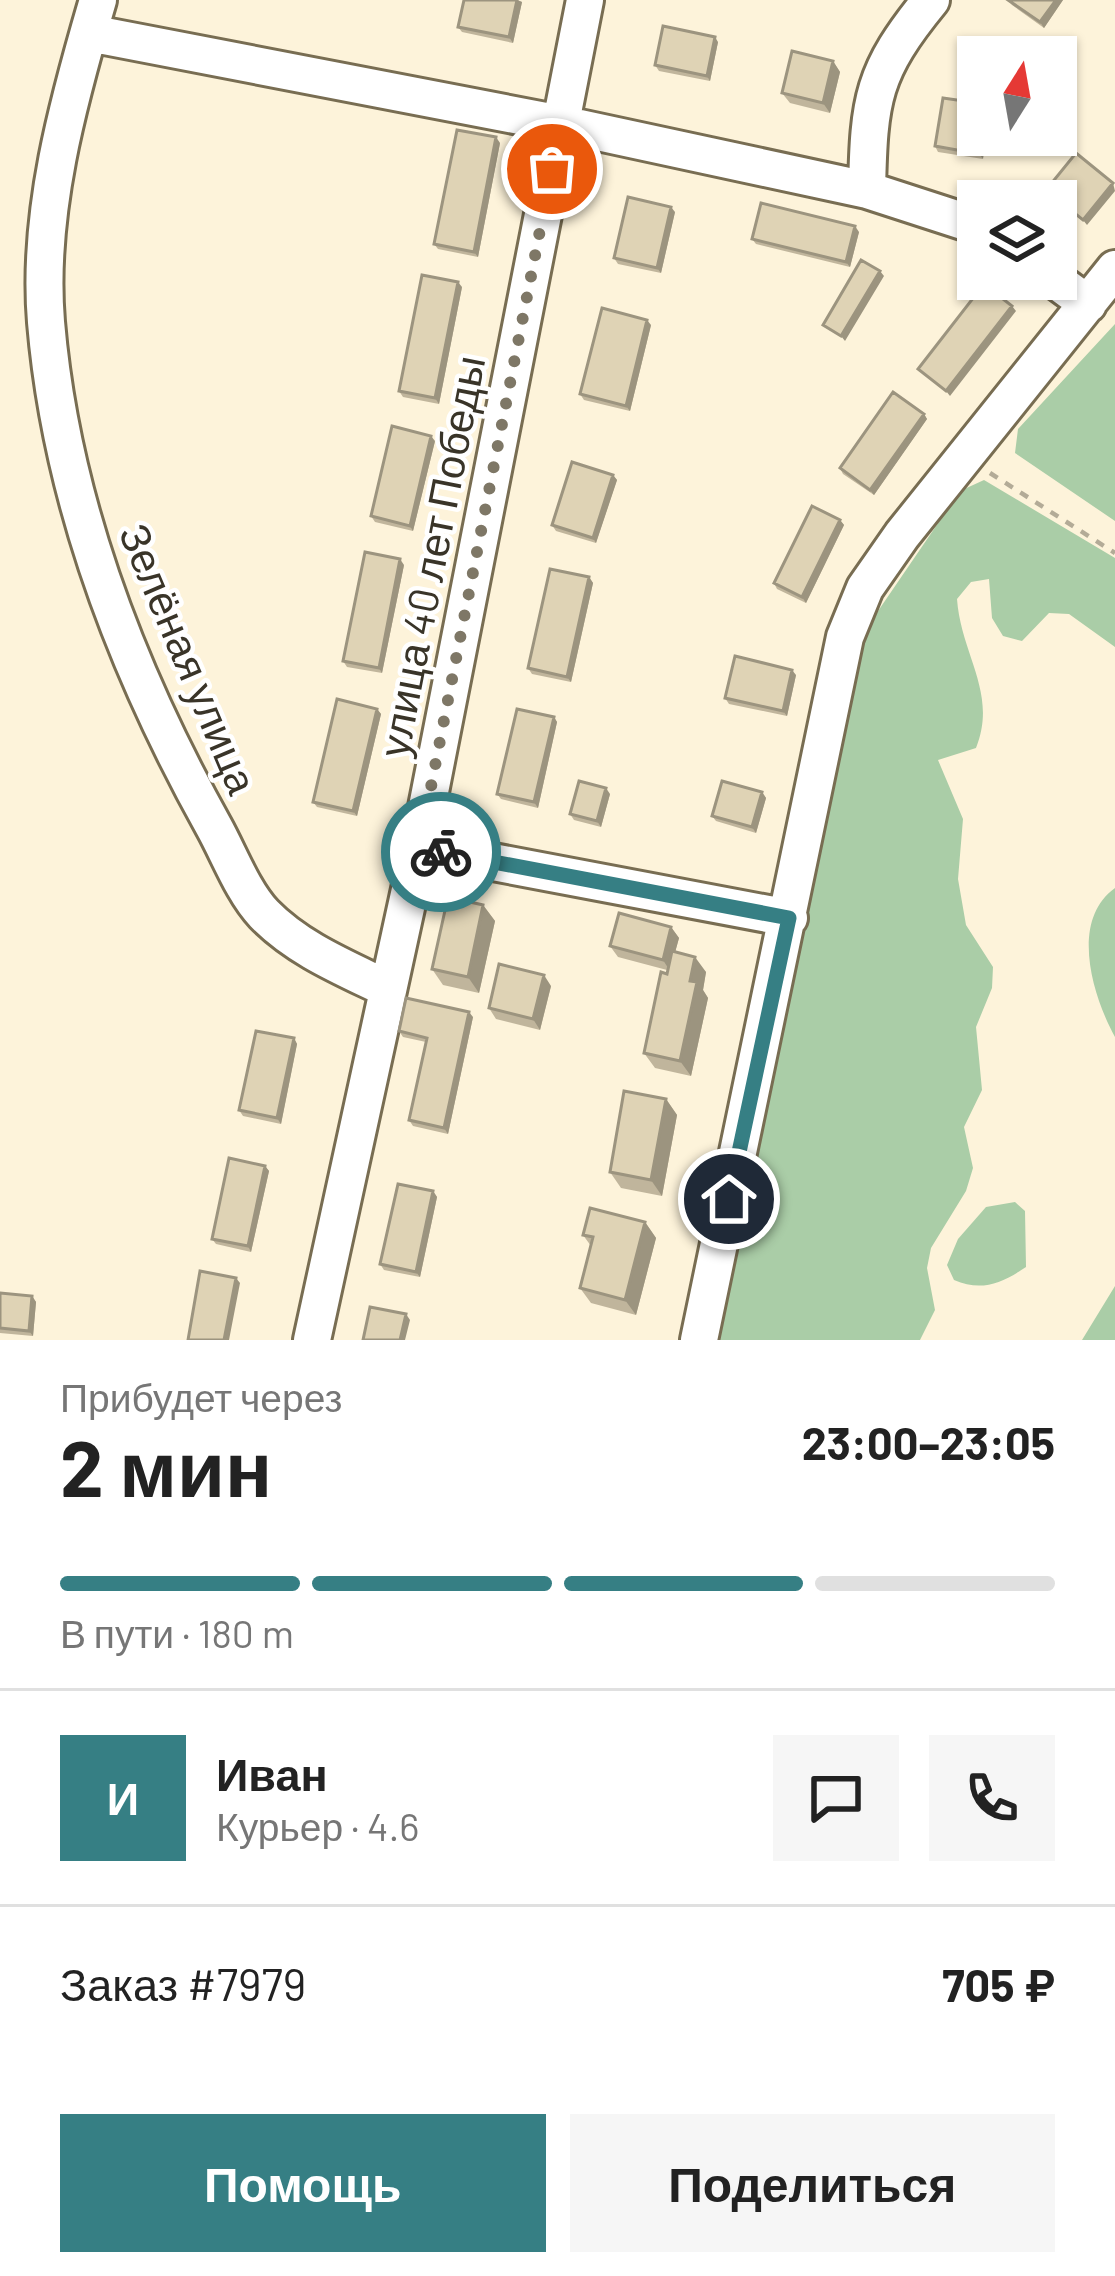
<!DOCTYPE html>
<html lang="ru">
<head>
<meta charset="utf-8">
<style>
  :root { --surface:#fff; --page:#f6f6f6; --text:#222; --muted:#767676; --line:#e0e0e0; --accent:#367f84 }
  body { margin:0; font-family:Barlow,sans-serif; background:var(--page); color:var(--text); height:100vh; display:flex; flex-direction:column; font-size:45px; white-space:nowrap }
  * { box-sizing:border-box; margin:0 }
  p { font-size:39px; color:var(--muted) }
  .icon { flex:none; width:66px; height:66px; fill:none; stroke:currentColor; stroke-width:2; stroke-linecap:round; stroke-linejoin:round }
  .map { position:relative; height:1340px; overflow:hidden }
  .side { display:flex; flex-direction:column; background:var(--surface); flex:1 }
  .side>* { flex:none }
  .needle { width:78px; rotate:11deg }
  .buttons { position:absolute; left:957px; top:36px; display:grid; gap:24px }
  .buttons a { display:grid; place-items:center; width:120px; height:120px; border-radius:0px; background:var(--surface); box-shadow:0 3px 9px #0004; font-size:60px }
  .pin { position:absolute; display:grid; place-items:center; width:102px; height:102px; color:#fff; margin:-51px; border:6px solid #fff; border-radius:50%; box-shadow:0 3px 12px #0007 }
  .courier { position:absolute; display:grid; place-items:center; width:120px; height:120px; margin:-60px; border:9px solid #367f84; border-radius:50%; background:#fff; color:#222; box-shadow:0 3px 15px #0007 }
  .summary em { font-style:normal; font-weight:700 }
  .summary div { display:flex; flex-direction:column-reverse }
  .summary { display:flex; align-items:center; justify-content:space-between; height:204px; padding:0 60px }
  h1 { font-size:78px; font-weight:700; line-height:90px }
  .bar { display:grid; grid-template-columns:repeat(4,1fr); gap:18px 12px; align-content:center; height:144px; padding:0 60px }
  .bar i { height:15px; border-radius:9px; background:var(--line) }
  .bar .current { background:var(--accent) }
  .bar p { grid-column:span 4 }
  .line { display:flex; align-items:center; gap:30px; padding:0 60px; border-top:3px solid var(--line) }
  .line div { flex:1 }
  .round { display:grid; place-items:center; flex:none; width:126px; height:126px; border-radius:0px; background:var(--page) }
  .action { display:flex; gap:24px; margin-top:auto; padding:24px 60px }
  .action a { flex:1; height:138px; border-radius:0px; background:var(--accent); color:#fff; font-size:48px; font-weight:700; line-height:138px; text-align:center }
  .action a+a { background:var(--page); color:var(--text) }
  .map>svg:first-child { display:block }
</style>
</head>
<body>
<div class="map">
<svg width="1115" height="1340" viewBox="0 0 1115 1340">
  <rect width="100%" height="100%" fill="#fdf3da"/>
  <path fill="#aacda7" d="M 1115,324 L 1115,521 L 1015,453 L 1018,429 Z
    M 984,480 L 1115,558 L 1115,647 L 1069,614 L 1049,613 L 1022,641 L 1003,636 L 992,618 L 989,579 L 971,582 L 957,599 C 961,655 998,693 976,748 L 938,760 L 963,819 L 958,879 L 966,925 L 993,967 L 992,988 L 976,1027 L 982,1090 L 964,1127 L 973,1168 L 966,1191 L 931,1248 L 927,1268 L 935,1310 L 920,1340 L 705,1340 L 863,633 L 960,491 Z
    M 1115,888 L 1115,1037 C 1093,997 1069,921 1115,888 Z
    M 1015,1202 L 1025,1211 L 1026,1267 C 1002,1283 982,1292 954,1280 L 947,1265 L 958,1239 L 986,1207 Z
    M 1115,1286 L 1115,1340 L 1082,1340 Z"/>
  <g fill="none" stroke-linecap="round" stroke-linejoin="round">
    <defs>
      <path id="minor" d="M 98,0 C 68,102 37,214 46,322 C 61,501 127,671 214,827 C 229,854 243,892 264,914 C 298,949 345,968 388,989
        M 89,33 L 561,124 L 867,190 L 978,226
        M 867,190 C 869,99 872,72 931,0
        M 1054,279 L 1088,304
        M 419,848 L 789,918
        M 312,1340 L 419,848 L 585,0
        M 699,1340 L 845,637 L 865,588 L 902,535 L 1115,269"/>
    </defs>
    <use href="#minor" stroke="#786d52" stroke-width="42"/>
    <path stroke="#b3ab97" stroke-width="4.5" stroke-dasharray="9 9" stroke-linecap="butt" d="M 990,473 L 1115,553"/>
    <use href="#minor" stroke="#fff" stroke-width="36"/>
  </g>
  <path fill="#c0b59c" d="M 517,0 L 522,2 L 513,43 L 462,32 L 458,27 Z
    M 1008,0 L 1063,0 L 1044,28 L 1012,5 Z
    M 718,42 L 710,81 L 659,71 L 655,65 Z
    M 833,61 L 840,72 L 830,113 L 790,103 L 782,93 Z
    M 943,98 L 983,159 L 938,152 L 935,146 Z
    M 500,143 L 478,257 L 438,249 L 434,244 Z
    M 675,212 L 661,273 L 618,264 L 614,258 Z
    M 859,232 L 850,267 L 756,244 L 752,239 Z
    M 462,287 L 439,404 L 403,397 L 399,391 Z
    M 651,325 L 630,411 L 584,400 L 580,394 Z
    M 924,414 L 927,419 L 874,495 L 843,474 L 840,468 Z
    M 435,441 L 413,531 L 375,522 L 371,516 Z
    M 613,475 L 617,480 L 596,543 L 556,531 L 552,525 Z
    M 840,520 L 844,525 L 806,603 L 777,589 L 774,583 Z
    M 404,565 L 382,673 L 347,667 L 343,661 Z
    M 589,577 L 593,583 L 571,682 L 532,674 L 528,668 Z
    M 796,675 L 787,716 L 729,704 L 725,698 Z
    M 377,709 L 381,714 L 357,816 L 317,807 L 313,802 Z
    M 554,717 L 557,722 L 538,808 L 501,799 L 497,794 Z
    M 762,792 L 766,798 L 756,833 L 716,821 L 712,816 Z
    M 610,794 L 601,827 L 574,820 L 570,814 Z
    M 483,905 L 495,921 L 479,993 L 443,985 L 432,969 Z
    M 671,927 L 679,938 L 675,952 L 706,972 L 703,990 L 708,998 L 691,1076 L 655,1068 L 644,1053 L 667,970 L 618,957 L 610,946 Z
    M 551,986 L 540,1030 L 496,1019 L 489,1008 Z
    M 473,1017 L 448,1134 L 413,1126 L 409,1120 L 426,1042 L 403,1037 L 399,1031 Z
    M 294,1038 L 297,1044 L 281,1124 L 243,1116 L 239,1110 Z
    M 666,1099 L 677,1115 L 662,1196 L 621,1188 L 610,1172 Z
    M 265,1166 L 269,1171 L 251,1252 L 216,1244 L 212,1239 Z
    M 433,1191 L 437,1197 L 420,1277 L 384,1270 L 380,1264 Z
    M 645,1222 L 656,1238 L 636,1315 L 591,1303 L 580,1288 L 591,1246 L 583,1235 Z
    M 0,1293 L 32,1296 L 36,1302 L 33,1336 L 0,1333 Z"/>
  <path fill="#9c947f" d="M 517,0 L 522,2 L 513,43 L 509,37 Z
    M 1056,0 L 1063,0 L 1044,28 L 1040,22 Z
    M 715,37 L 718,42 L 710,81 L 707,76 Z
    M 833,61 L 840,72 L 830,113 L 823,103 Z
    M 982,135 L 987,135 L 983,159 L 979,154 Z
    M 496,137 L 500,143 L 478,257 L 474,252 Z
    M 1113,183 L 1115,191 L 1087,225 L 1083,220 Z
    M 671,207 L 675,212 L 661,273 L 657,268 Z
    M 855,226 L 859,232 L 850,267 L 846,262 Z
    M 880,271 L 884,276 L 845,341 L 841,336 Z
    M 458,282 L 462,287 L 439,404 L 435,398 Z
    M 1012,306 L 1016,311 L 950,396 L 946,391 Z
    M 647,320 L 651,325 L 630,411 L 626,406 Z
    M 924,414 L 927,419 L 874,495 L 870,490 Z
    M 431,436 L 435,441 L 413,531 L 410,526 Z
    M 613,475 L 617,480 L 596,543 L 593,538 Z
    M 840,520 L 844,525 L 806,603 L 802,597 Z
    M 400,559 L 404,565 L 382,673 L 379,668 Z
    M 589,577 L 593,583 L 571,682 L 567,677 Z
    M 792,670 L 796,675 L 787,716 L 783,711 Z
    M 377,709 L 381,714 L 357,816 L 353,811 Z
    M 554,717 L 557,722 L 538,808 L 534,802 Z
    M 606,788 L 610,794 L 601,827 L 597,821 Z
    M 762,792 L 766,798 L 756,833 L 752,827 Z
    M 483,905 L 495,921 L 479,993 L 468,977 Z
    M 671,927 L 679,938 L 670,971 L 663,960 Z
    M 695,957 L 706,972 L 703,990 L 708,998 L 691,1076 L 680,1061 L 690,981 Z
    M 544,975 L 551,986 L 540,1030 L 533,1019 Z
    M 469,1012 L 473,1017 L 448,1134 L 444,1128 Z
    M 294,1038 L 297,1044 L 281,1124 L 277,1118 Z
    M 666,1099 L 677,1115 L 662,1196 L 651,1180 Z
    M 265,1166 L 269,1171 L 251,1252 L 248,1246 Z
    M 433,1191 L 437,1197 L 420,1277 L 416,1272 Z
    M 645,1222 L 656,1238 L 636,1315 L 625,1300 Z
    M 236,1278 L 240,1283 L 229,1340 L 224,1340 Z
    M 32,1296 L 36,1302 L 33,1336 L 29,1331 Z
    M 406,1314 L 410,1320 L 405,1340 L 400,1340 Z"/>
  <path fill="#dfd3b5" stroke="#9c947f" stroke-width="3" d="M 464,0 L 517,0 L 509,37 L 458,27 Z
    M 1008,0 L 1056,0 L 1040,22 Z
    M 663,26 L 715,37 L 707,76 L 655,65 Z
    M 792,51 L 833,61 L 823,103 L 782,93 Z
    M 943,98 L 978,103 L 978,135 L 982,135 L 979,154 L 935,146 Z
    M 457,130 L 496,137 L 474,252 L 434,244 Z
    M 1076,153 L 1113,183 L 1083,220 L 1046,190 Z
    M 628,197 L 671,207 L 657,268 L 614,258 Z
    M 761,203 L 855,226 L 846,262 L 752,239 Z
    M 861,260 L 880,271 L 841,336 L 823,325 Z
    M 422,275 L 458,282 L 435,398 L 399,391 Z
    M 984,284 L 1012,306 L 946,391 L 918,369 Z
    M 602,308 L 647,320 L 626,406 L 580,394 Z
    M 893,392 L 924,414 L 870,490 L 840,468 Z
    M 392,426 L 431,436 L 410,526 L 371,516 Z
    M 572,462 L 613,475 L 593,538 L 552,525 Z
    M 812,506 L 840,520 L 802,597 L 774,583 Z
    M 365,552 L 400,559 L 379,668 L 343,661 Z
    M 550,569 L 589,577 L 567,677 L 528,668 Z
    M 735,656 L 792,670 L 783,711 L 725,698 Z
    M 337,699 L 377,709 L 353,811 L 313,802 Z
    M 517,709 L 554,717 L 534,802 L 497,794 Z
    M 579,781 L 606,788 L 597,821 L 570,814 Z
    M 722,781 L 762,792 L 752,827 L 712,816 Z
    M 448,897 L 483,905 L 468,977 L 432,969 Z
    M 619,913 L 671,927 L 663,960 L 610,946 Z
    M 672,951 L 695,957 L 690,981 L 697,982 L 680,1061 L 644,1053 L 661,972 L 667,974 Z
    M 499,964 L 544,975 L 533,1019 L 489,1008 Z
    M 406,998 L 469,1012 L 444,1128 L 409,1120 L 427,1038 L 399,1031 Z
    M 256,1031 L 294,1038 L 277,1118 L 239,1110 Z
    M 624,1091 L 666,1099 L 651,1180 L 610,1172 Z
    M 229,1158 L 265,1166 L 248,1246 L 212,1239 Z
    M 398,1184 L 433,1191 L 416,1272 L 380,1264 Z
    M 590,1208 L 645,1222 L 625,1300 L 580,1288 L 593,1237 L 583,1235 Z
    M 200,1271 L 236,1278 L 224,1340 L 188,1340 Z
    M 0,1293 L 32,1296 L 29,1331 L 0,1328 Z
    M 370,1307 L 406,1314 L 400,1340 L 363,1340 Z"/>
  <g fill="none" stroke-linecap="round" stroke-linejoin="round">
    <path stroke="#7e7766" stroke-width="12" stroke-dasharray="0 21.6" d="M 441,852 L 419,848 L 552,169"/>
    <path stroke="#367f84" stroke-width="15" d="M 441,852 L 789,918 L 729,1199"/>
  </g>
  <g text-anchor="middle" dominant-baseline="central" stroke-width="9" stroke-linejoin="round" paint-order="stroke">
    <g font-size="42" fill="#393428" stroke="#fff">
      <text transform="translate(430 556) rotate(-79)">улица 40 лет Победы</text>
      <text transform="translate(190 658) rotate(67)">Зелёная улица</text>
    </g>
  </g>
</svg>
<div class="buttons">
<a><svg class="needle" viewBox="-14 -14 28 28"><path d="M0-13l5 13h-10z" fill="#e53935"/><path d="M0 13l5-13h-10z" fill="#767676"/></svg></a>
<a><svg class="icon" aria-label="layers" viewBox="0 0 24 24"><path d="M12 4l9 5-9 5-9-5zM3 14l9 5 9-5"/></svg></a>
</div>
<div class="pin" style="left:552px;top:169px;background:#ea580c"><svg class="icon" aria-label="bag" viewBox="0 0 24 24"><path d="M5 8h14l-1 12H6zM9 8a3 3 0 0 1 6 0"/></svg></div>
<div class="pin" style="left:729px;top:1199px;background:#1f2937"><svg class="icon" aria-label="home" viewBox="0 0 24 24"><path d="M3 11l9-7 9 7M6 9v11h12V9"/></svg></div>
<div class="courier" style="left:441px;top:852px"><svg class="icon" aria-label="bike" viewBox="0 0 24 24"><circle cx="6" cy="16" r="4"/><circle cx="18" cy="16" r="4"/><path d="M6 16l4-8h5l3 8M10 8l3 8H6M13 5h3"/></svg></div>
</div>
<section class="side">
<div class="summary"><div><h1>2 мин</h1><p>Прибудет через</p></div><em>23:00–23:05</em></div>
<div class="bar"><i class="current"></i><i class="current"></i><i class="current"></i><i></i><p>В пути · 180 m</p></div>
<div class="line" style="height:216px"><b class="round" style="background:var(--accent);color:#fff">И</b><div><b>Иван</b><p>Курьер · 4.6</p></div><a class="round"><svg class="icon" aria-label="chat" viewBox="0 0 24 24"><path d="M4 5h16v11H9l-5 4z"/></svg></a><a class="round"><svg class="icon" aria-label="phone" viewBox="0 0 24 24"><path d="M5 4h4l2 5-3 2q2 4 5 5l2-3 5 2v4C11 20 4 13 5 4z"/></svg></a></div>
<div class="line" style="height:156px"><div>Заказ #7979</div><b>705 ₽</b></div>
<div class="action"><a>Помощь</a><a>Поделиться</a></div>
</section>
</body>
</html>
